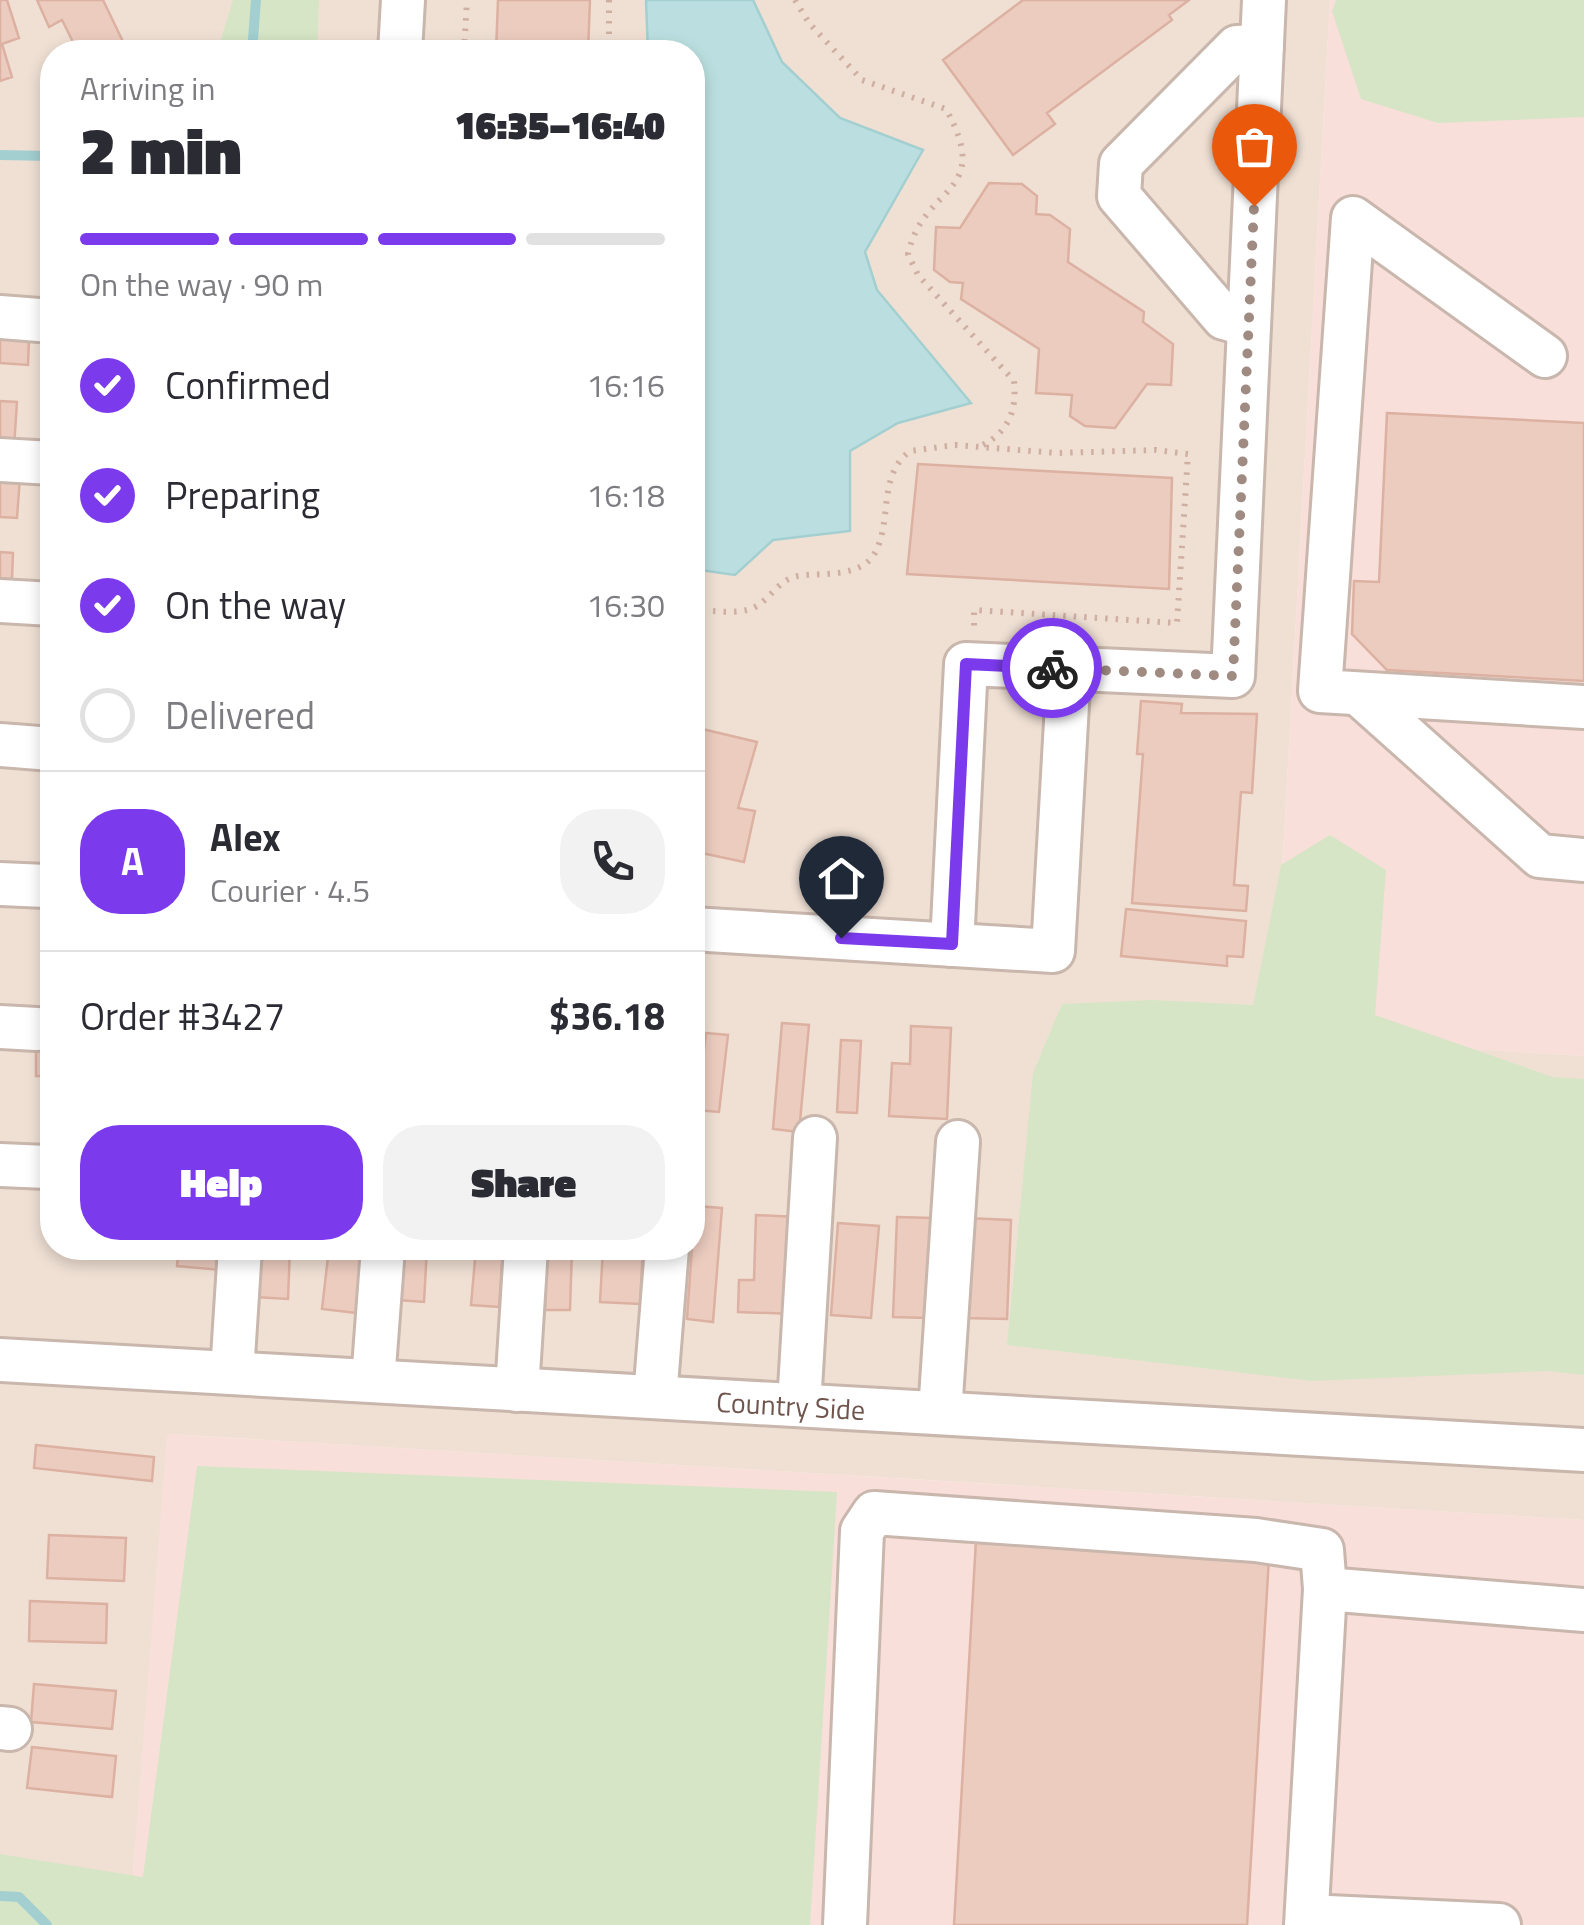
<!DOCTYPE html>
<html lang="en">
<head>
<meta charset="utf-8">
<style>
  :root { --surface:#fff; --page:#f2f2f3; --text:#2b2b33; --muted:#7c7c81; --line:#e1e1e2; --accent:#7c3aed }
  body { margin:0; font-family:"Titillium Web",sans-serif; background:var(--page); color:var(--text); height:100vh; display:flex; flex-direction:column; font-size:38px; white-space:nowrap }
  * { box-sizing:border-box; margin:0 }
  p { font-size:32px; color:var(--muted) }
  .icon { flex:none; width:55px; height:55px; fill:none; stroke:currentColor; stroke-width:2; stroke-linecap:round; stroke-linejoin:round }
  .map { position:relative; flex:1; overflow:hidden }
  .drawer { position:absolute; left:40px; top:40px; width:665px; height:1220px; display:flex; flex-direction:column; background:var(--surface); border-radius:40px; box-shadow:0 5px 15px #0003 }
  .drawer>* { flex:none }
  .pin { position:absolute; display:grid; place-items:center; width:85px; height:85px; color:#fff; margin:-102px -42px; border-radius:50% 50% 50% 0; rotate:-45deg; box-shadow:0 0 10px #0007 }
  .pin .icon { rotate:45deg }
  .courier { position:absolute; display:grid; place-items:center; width:100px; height:100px; margin:-50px; border:8px solid #7c3aed; border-radius:50%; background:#fff; color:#222; box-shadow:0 2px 12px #0007 }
  .overview em { font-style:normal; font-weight:800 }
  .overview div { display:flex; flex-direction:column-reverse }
  .overview { display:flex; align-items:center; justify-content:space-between; height:170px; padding:0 40px }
  h1 { font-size:65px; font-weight:800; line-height:75px }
  .bar { display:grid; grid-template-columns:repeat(4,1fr); gap:15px 10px; align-content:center; height:120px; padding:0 40px }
  .bar i { height:12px; border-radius:8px; background:var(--line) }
  .bar .active { background:var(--accent) }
  .bar p { grid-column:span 4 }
  .line { display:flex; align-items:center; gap:25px; padding:0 40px; border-top:2px solid var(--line) }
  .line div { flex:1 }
  .round { display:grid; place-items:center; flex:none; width:105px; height:105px; border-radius:40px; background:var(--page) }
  ol { padding:0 40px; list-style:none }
  li { display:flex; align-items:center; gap:30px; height:110px }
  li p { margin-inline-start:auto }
  li .icon { padding:10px; border-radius:50%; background:var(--accent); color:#fff; stroke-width:4 }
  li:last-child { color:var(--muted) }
  li i { width:55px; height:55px; border:5px solid var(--line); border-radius:50% }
  .button { display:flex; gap:20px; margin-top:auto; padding:20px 40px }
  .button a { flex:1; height:115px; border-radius:40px; background:var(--accent); color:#fff; font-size:40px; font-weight:800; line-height:115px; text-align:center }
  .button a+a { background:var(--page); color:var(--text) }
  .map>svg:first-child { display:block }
</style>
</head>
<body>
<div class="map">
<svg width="1584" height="1925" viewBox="0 0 1584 1925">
  <rect width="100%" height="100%" fill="#f9efe5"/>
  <path fill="#f0e0d4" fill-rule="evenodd" d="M 0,0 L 1330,0 L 1273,1036 L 1584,1056 L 1584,1520 L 168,1434 L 129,1925 L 0,1919 ZM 52,52 L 692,52 L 692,1248 L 52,1248 Z"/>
  <path fill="#f8dfd9" d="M 1330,0 L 1584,0 L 1584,1056 L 1273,1037 Z
    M 167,1434 L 1584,1520 L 1584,1925 L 129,1925 Z"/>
  <path fill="#d6e5c5" d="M 233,0 L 319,0 L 317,52 L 217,52 Z
    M 1336,0 L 1584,0 L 1584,117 L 1438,123 L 1361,99 L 1332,11 Z
    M 1330,835 L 1386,870 L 1375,1015 L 1553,1077 L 1584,1079 L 1584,1375 L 1548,1371 L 1312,1381 L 1007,1345 L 1033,1073 L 1062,1004 L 1152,1000 L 1253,1005 L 1281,865 Z
    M 197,1466 L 837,1492 L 810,1925 L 0,1925 L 0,1854 L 143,1877 Z"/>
  <path fill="#bbdfe0" stroke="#a3cfd1" stroke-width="2.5" d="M 646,0 L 753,0 L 782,62 L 840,118 L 923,150 L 865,252 L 877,290 L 971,403 L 898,423 L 850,451 L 850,531 L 773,540 L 735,575 L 693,569 L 692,52 L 648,52 Z"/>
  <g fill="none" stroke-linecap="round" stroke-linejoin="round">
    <path stroke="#a3cfd1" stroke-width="10" d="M 252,52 L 256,0
      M 0,155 L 52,156
      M 0,1896 L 19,1897 L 47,1925"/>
  </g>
  <path fill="#ecccbf" stroke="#dcb1a2" stroke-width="2.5" d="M 0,0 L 7,0 L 19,38 L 2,44 L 12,77 L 0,81 Z
    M 37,0 L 103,0 L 128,52 L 78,52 L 62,20 L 49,27 Z
    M 498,0 L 590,0 L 588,52 L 496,52 Z
    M 1023,0 L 1189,0 L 1169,15 L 1172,20 L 1047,113 L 1055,124 L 1013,155 L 943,60 Z
    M 989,183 L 1022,184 L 1037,196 L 1036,214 L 1050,215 L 1070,229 L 1068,262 L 1144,312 L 1143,322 L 1173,344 L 1171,385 L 1147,384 L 1115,428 L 1085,426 L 1070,416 L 1072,395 L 1036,393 L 1039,349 L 961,299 L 963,283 L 950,282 L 934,270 L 936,227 L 960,228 Z
    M 0,336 L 29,338 L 28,365 L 0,363 Z
    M 0,401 L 17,402 L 14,447 L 0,446 Z
    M 1387,413 L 1584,423 L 1584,681 L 1387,670 L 1352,634 L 1354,581 L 1379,582 Z
    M 918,464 L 1172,478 L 1169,589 L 907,574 Z
    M 0,476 L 20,477 L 17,518 L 0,517 Z
    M 0,552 L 13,553 L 12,579 L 0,578 Z
    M 1141,701 L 1182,704 L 1181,713 L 1257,714 L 1252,793 L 1241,792 L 1234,885 L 1248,886 L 1246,911 L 1132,903 L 1143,754 L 1137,754 Z
    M 698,728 L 757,742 L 738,808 L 755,811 L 744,862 L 692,851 L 692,730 Z
    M 1126,909 L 1246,921 L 1243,957 L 1227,956 L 1227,966 L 1121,956 Z
    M 782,1023 L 809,1025 L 799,1132 L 773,1129 Z
    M 911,1026 L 951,1028 L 947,1119 L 889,1116 L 892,1063 L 910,1064 Z
    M 706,1033 L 728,1035 L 719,1112 L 697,1110 Z
    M 841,1040 L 861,1041 L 857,1113 L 837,1112 Z
    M 36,1045 L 52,1045 L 52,1076 L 36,1076 Z
    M 695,1206 L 722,1208 L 713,1322 L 687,1319 Z
    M 756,1215 L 797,1217 L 794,1314 L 738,1312 L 739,1280 L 754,1280 Z
    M 897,1217 L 933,1218 L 928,1318 L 893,1317 Z
    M 967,1218 L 1011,1220 L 1007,1319 L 964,1318 Z
    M 838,1223 L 879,1226 L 871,1318 L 831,1315 Z
    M 179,1248 L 223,1248 L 221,1270 L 177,1266 Z
    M 257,1248 L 290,1248 L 288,1299 L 255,1297 Z
    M 329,1248 L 365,1248 L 357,1313 L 322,1309 Z
    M 401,1248 L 427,1248 L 424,1302 L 398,1300 Z
    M 476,1248 L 503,1248 L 499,1307 L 471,1305 Z
    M 547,1248 L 572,1248 L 570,1310 L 545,1310 Z
    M 603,1248 L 643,1248 L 640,1304 L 600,1302 Z
    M 36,1445 L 154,1457 L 152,1481 L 34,1468 Z
    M 49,1535 L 126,1538 L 124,1581 L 47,1578 Z
    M 976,1540 L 1269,1558 L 1247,1925 L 954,1925 Z
    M 30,1601 L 107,1604 L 106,1643 L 29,1641 Z
    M 34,1684 L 116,1691 L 112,1729 L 31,1722 Z
    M 32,1747 L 116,1756 L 112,1797 L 27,1788 Z"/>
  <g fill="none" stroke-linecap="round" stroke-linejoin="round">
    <defs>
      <g id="minor">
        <path d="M 400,52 L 403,0"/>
        <path d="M 0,317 L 52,321"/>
        <path d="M 1249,325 L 1224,318 L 1119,196 L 1121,164 L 1237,47 L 1262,46"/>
        <path d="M 1545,356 L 1353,218 L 1320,691 L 1584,707"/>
        <path d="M 0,460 L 52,463"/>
        <path d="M 0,601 L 52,604"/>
        <path d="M 1359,694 L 1540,856 L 1584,860"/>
        <path d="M 0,745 L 52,749"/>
        <path d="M 0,884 L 46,886"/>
        <path d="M 692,929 L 1053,951 L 1069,669"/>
        <path d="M 952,945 L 966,664 L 1233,676 L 1264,0"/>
        <path d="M 0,1027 L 37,1029"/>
        <path d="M 0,1165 L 47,1167"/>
        <path id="s1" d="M 0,1360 L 1584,1450"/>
        <path d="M 232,1373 L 240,1248"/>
        <path d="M 373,1381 L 383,1248"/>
        <path d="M 517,1390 L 526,1248"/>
        <path d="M 655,1397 L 667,1248"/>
        <path d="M 799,1405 L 815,1138"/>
        <path d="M 940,1413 L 958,1142"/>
        <path d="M 1325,1589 L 1584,1610"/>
        <path d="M 0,1728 L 10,1729"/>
        <path d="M 1307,1916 L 1499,1925"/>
        <path d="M 845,1925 L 862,1531 L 874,1513 L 1256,1540 L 1322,1550 L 1325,1589 L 1306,1925"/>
      </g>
    </defs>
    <use href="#minor" stroke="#c9b6ac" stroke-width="48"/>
    <path stroke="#d0afa3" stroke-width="6" stroke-dasharray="2.5 8" stroke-linecap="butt" d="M 609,0 L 609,52
      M 795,0 L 809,23 L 862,80 L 946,109 C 994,196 924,183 908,254 L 918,275 L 1014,381 C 1017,410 1009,431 983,445
      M 464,52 L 467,0
      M 692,610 C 709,610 731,614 747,610 C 769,605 775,580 798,576 C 823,572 862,579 876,551 C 892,519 878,475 910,451 L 955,445 L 1057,453 L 1156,450 L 1188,454 L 1177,623 L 974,610 L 974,627"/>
    <use href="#minor" stroke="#fff" stroke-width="42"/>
  </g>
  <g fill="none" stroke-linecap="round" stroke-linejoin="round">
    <path stroke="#9f8b82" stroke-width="10" stroke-dasharray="0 18" d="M 1052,668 L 1233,676 L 1254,206"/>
    <path stroke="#7c3aed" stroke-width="12" d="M 841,938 L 952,944 L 966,664 L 1052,668"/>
  </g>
  <g text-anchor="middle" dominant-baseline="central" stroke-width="10" stroke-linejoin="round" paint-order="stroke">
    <g font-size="28" fill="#6f554d" stroke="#fdf3ea">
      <text stroke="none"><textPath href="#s1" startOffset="792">Country Side</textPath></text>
    </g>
  </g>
</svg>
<div class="pin" style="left:1254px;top:206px;background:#ea580c"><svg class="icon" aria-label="bag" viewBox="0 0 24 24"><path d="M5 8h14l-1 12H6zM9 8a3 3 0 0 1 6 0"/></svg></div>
<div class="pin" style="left:841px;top:938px;background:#1f2937"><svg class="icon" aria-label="home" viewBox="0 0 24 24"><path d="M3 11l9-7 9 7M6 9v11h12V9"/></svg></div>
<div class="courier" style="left:1052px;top:668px"><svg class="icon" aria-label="bike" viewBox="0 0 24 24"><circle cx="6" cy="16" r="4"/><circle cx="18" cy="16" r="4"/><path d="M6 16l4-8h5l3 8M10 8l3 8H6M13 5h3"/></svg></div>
<section class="drawer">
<div class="overview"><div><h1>2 min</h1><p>Arriving in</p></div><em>16:35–16:40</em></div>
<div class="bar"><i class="active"></i><i class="active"></i><i class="active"></i><i></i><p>On the way · 90 m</p></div>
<ol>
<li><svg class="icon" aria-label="check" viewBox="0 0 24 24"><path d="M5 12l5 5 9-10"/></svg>Confirmed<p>16:16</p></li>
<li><svg class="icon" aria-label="check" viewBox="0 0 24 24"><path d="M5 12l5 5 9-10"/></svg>Preparing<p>16:18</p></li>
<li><svg class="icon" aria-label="check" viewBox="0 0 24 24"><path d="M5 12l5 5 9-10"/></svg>On the way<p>16:30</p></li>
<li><i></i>Delivered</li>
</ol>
<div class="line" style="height:180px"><b class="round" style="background:var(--accent);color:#fff">A</b><div><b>Alex</b><p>Courier · 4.5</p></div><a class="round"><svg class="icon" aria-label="phone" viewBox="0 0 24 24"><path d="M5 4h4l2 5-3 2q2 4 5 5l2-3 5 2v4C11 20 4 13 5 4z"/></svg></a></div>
<div class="line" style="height:130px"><div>Order #3427</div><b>$36.18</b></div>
<div class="button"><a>Help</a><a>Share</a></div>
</section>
</div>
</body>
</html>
